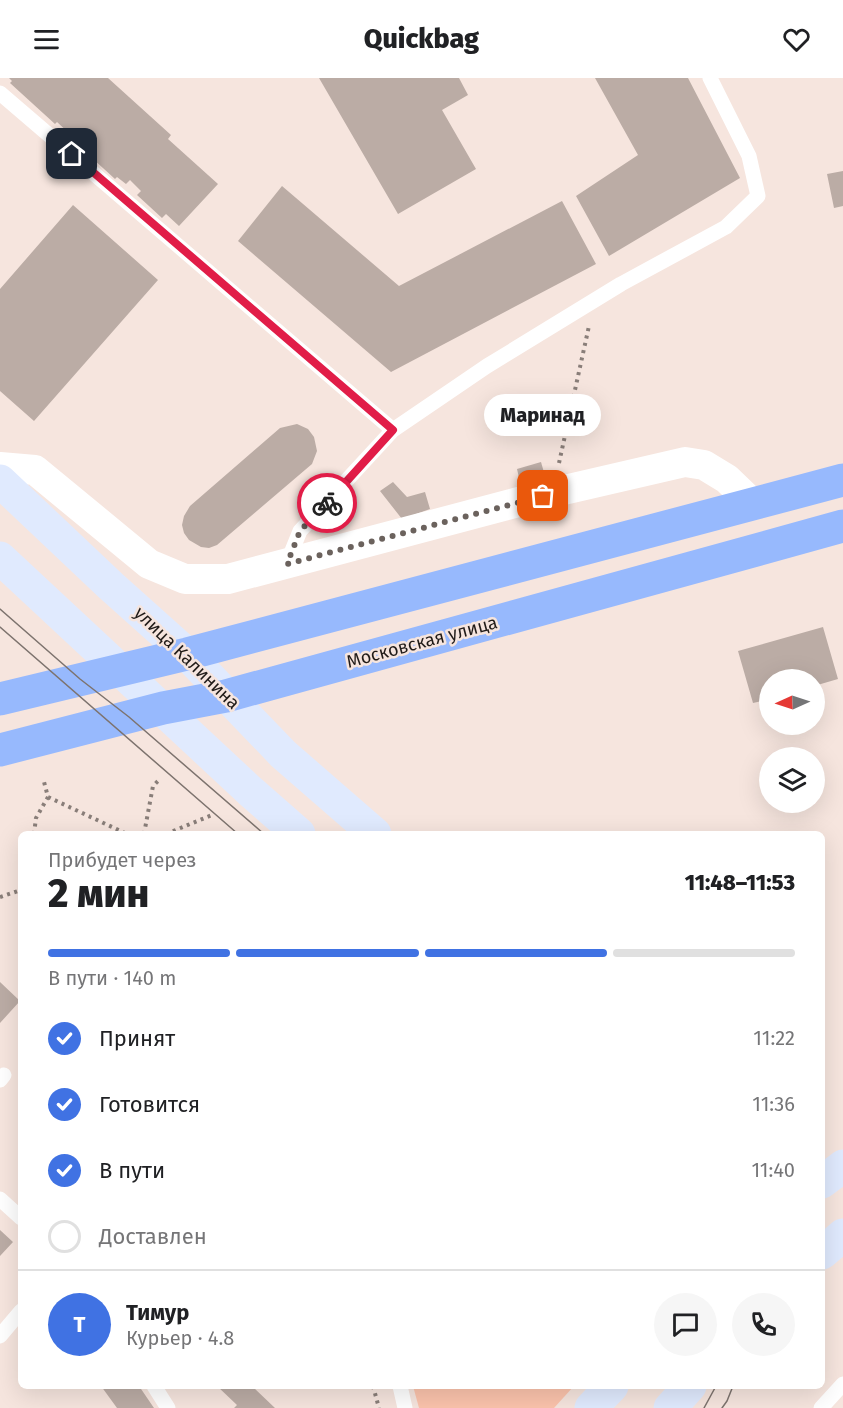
<!DOCTYPE html>
<html lang="ru">
<head>
<meta charset="utf-8">
<style>
  :root { --surface:#fff; --page:#f6f6f6; --text:#202124; --muted:#757577; --line:#e0e0e0; --accent:#4072e3 }
  body { margin:0; font-family:"Fira Sans",sans-serif; background:var(--page); color:var(--text); height:100vh; display:flex; flex-direction:column; font-size:22px; white-space:nowrap }
  * { box-sizing:border-box; margin:0 }
  p { font-size:20px; color:var(--muted) }
  .icon { flex:none; width:33px; height:33px; fill:none; stroke:currentColor; stroke-width:2; stroke-linecap:round; stroke-linejoin:round }
  .map { position:relative; flex:1; overflow:hidden }
  .sheet { position:absolute; left:18px; top:753px; width:807px; height:558px; display:flex; flex-direction:column; background:var(--surface); border-radius:9px; box-shadow:0 6px 24px #0002 }
  .sheet>* { flex:none }
  .needle { width:39px; rotate:267deg }
  .fabs { position:absolute; left:759px; top:591px; display:grid; gap:12px }
  .fabs a { display:grid; place-items:center; width:66px; height:66px; border-radius:50%; background:var(--surface); box-shadow:0 6px 24px #0002; font-size:30px }
  .pin { position:absolute; display:grid; place-items:center; width:51px; height:51px; color:#fff; margin:-26px; border-radius:12px; box-shadow:0 3px 9px #0006 }
  .courier { position:absolute; display:grid; place-items:center; width:60px; height:60px; margin:-30px; border:4px solid #e11d48; border-radius:50%; background:#fff; color:#222; box-shadow:0 2px 8px #0007 }
  .bubble { position:absolute; height:42px; border-radius:21px; background:var(--surface); box-shadow:0 6px 24px #0002; font-size:20px; font-weight:800; line-height:42px; text-align:center }
  .head em { font-style:normal; font-weight:800 }
  .head div { display:flex; flex-direction:column-reverse }
  .head { display:flex; align-items:center; justify-content:space-between; height:102px; padding:0 30px }
  h1 { font-size:39px; font-weight:800; line-height:45px }
  .bar { display:grid; grid-template-columns:repeat(4,1fr); gap:9px 6px; align-content:center; height:72px; padding:0 30px }
  .bar i { height:8px; border-radius:4px; background:var(--line) }
  .bar .active { background:var(--accent) }
  .bar p { grid-column:span 4 }
  .line { display:flex; align-items:center; gap:15px; padding:0 30px; border-top:2px solid var(--line) }
  .line div { flex:1 }
  .round { display:grid; place-items:center; flex:none; width:63px; height:63px; border-radius:32px; background:var(--page) }
  ol { padding:0 30px; list-style:none }
  li { display:flex; align-items:center; gap:18px; height:66px }
  li p { margin-inline-start:auto }
  li .icon { padding:6px; border-radius:50%; background:var(--accent); color:#fff; stroke-width:4 }
  li:last-child { color:var(--muted) }
  li i { width:33px; height:33px; border:3px solid var(--line); border-radius:50% }
  header { display:flex; justify-content:space-between; align-items:center; height:78px; padding:0 30px; background:var(--surface); font-size:27px; font-weight:800 }
  .map>svg:first-child { display:block }
</style>
</head>
<body>
<header><svg class="icon" aria-label="menu" viewBox="0 0 24 24"><path d="M4 6h16M4 12h16M4 18h16"/></svg>Quickbag<svg class="icon" aria-label="heart" viewBox="0 0 24 24"><path d="M12 20l-8-8c-3-5 5-10 8-4 3-6 11-1 8 4z"/></svg></header>
<div class="map">
<svg width="843" height="1330" viewBox="0 0 843 1330">
  <rect width="100%" height="100%" fill="#f6e5de"/>
  <path fill="#fbc3ac" d="M 413,1308 L 574,1308 L 554,1330 L 419,1330 Z"/>
  <path fill="#bbaca5" d="M 9,0 L 108,0 L 171,57 L 168,61 L 218,106 L 179,148 L 166,136 L 162,140 L 137,117 L 141,113 L 130,102 L 126,106 L 117,99 L 115,101 L 70,60 L 72,58 L 57,44 L 55,46 L 10,5 L 12,3 Z
    M 319,0 L 459,0 L 468,17 L 442,32 L 476,91 L 398,136 Z
    M 595,0 L 688,0 L 740,100 L 609,178 L 576,118 L 638,77 Z
    M 843,93 L 843,128 L 834,130 L 827,96 Z
    M 282,108 L 399,208 L 562,123 L 596,186 L 391,294 L 238,163 Z
    M 73,127 L 158,202 L 34,343 L 0,313 L 0,211 Z
    M 297,346 L 308,351 L 314,359 L 317,373 L 312,386 L 217,467 L 209,470 L 201,469 L 189,462 L 184,455 L 182,447 L 184,438 L 190,428 L 280,350 Z
    M 541,384 L 545,398 L 520,404 L 517,391 Z
    M 393,404 L 407,419 L 425,414 L 430,431 L 402,441 L 380,413 Z
    M 823,549 L 838,601 L 814,608 L 814,602 L 770,602 L 770,621 L 753,625 L 738,573 Z
    M 0,904 L 20,923 L 0,945 Z
    M 0,1152 L 13,1164 L 0,1178 Z
    M 101,1308 L 139,1308 L 154,1330 L 117,1330 Z
    M 217,1308 L 254,1308 L 253,1309 L 275,1330 L 234,1330 L 237,1327 Z"/>
  <g fill="none" stroke-linecap="round" stroke-linejoin="round">
    <path stroke="#897e79" stroke-width="4" stroke-dasharray="3 4.5" stroke-linecap="butt" d="M 559,385 L 589,248
      M 48,719 L 127,756
      M 34,756 L 36,740 L 48,719 L 43,700
      M 144,756 L 153,708 L 158,703
      M 166,756 L 212,737
      M 0,819 L 21,812
      M 373,1308 L 379,1330"/>
    <path stroke="#fff" stroke-width="15" d="M 0,15 L 393,352
      M 287,485 L 300,453 L 393,352 L 487,288 L 621,206 L 726,149 L 758,118 L 749,78 L 710,0
      M 0,1002 L 4,997
      M 0,1121 L 21,1140
      M 0,1258 L 21,1233
      M 154,1308 L 168,1330
      M 400,1308 L 405,1330
      M 821,1330 L 843,1306"/>
    <path stroke="#fff" stroke-width="30" d="M 0,389 L 35,392 L 149,486 L 185,501 L 228,501 L 564,412 L 685,384 L 704,387 L 727,401 L 753,426"/>
    <path stroke="#e0eafe" stroke-width="33" d="M 0,403 L 111,508 L 187,576 L 283,676 L 375,756
      M 0,480 L 250,713 L 299,756
      M 822,1104 L 843,1088
      M 822,1175 L 843,1157
      M 591,1330 L 612,1308
      M 670,1330 L 690,1308"/>
    <path stroke="#97b9fd" stroke-width="33" d="M 0,621 L 187,576 L 843,402
      M 0,672 L 163,630 L 226,618 L 843,448"/>
    <path stroke="#7d736e" stroke-width="1.5" d="M 0,531 L 80,601 L 129,639 L 264,756
      M 0,549 L 238,756
      M 704,1330 L 716,1308
      M 722,1330 L 727,1323 L 733,1308"/>
  </g>
  <g fill="none" stroke-linecap="round" stroke-linejoin="round">
    <path stroke="#6b625d" stroke-width="6" stroke-dasharray="0 10.8" d="M 327,425 L 300,453 L 287,486 L 543,418"/>
    <path stroke="#e11d48" stroke-width="8" d="M 72,76 L 393,352 L 327,425"/>
  </g>
  <g text-anchor="middle" dominant-baseline="central" stroke-width="5" stroke-linejoin="round" paint-order="stroke">
    <g font-size="18" fill="#201b18" stroke="#f6e5de">
      <text transform="translate(422 564) rotate(-15)">Московская улица</text>
      <text transform="translate(187 580) rotate(44)">улица Калинина</text>
    </g>
  </g>
</svg>
<div class="fabs">
<a><svg class="needle" viewBox="-14 -14 28 28"><path d="M0-13l5 13h-10z" fill="#e53935"/><path d="M0 13l5-13h-10z" fill="#757577"/></svg></a>
<a><svg class="icon" aria-label="layers" viewBox="0 0 24 24"><path d="M12 4l9 5-9 5-9-5zM3 14l9 5 9-5"/></svg></a>
</div>
<div class="pin" style="left:543px;top:418px;background:#ea580c"><svg class="icon" aria-label="bag" viewBox="0 0 24 24"><path d="M5 8h14l-1 12H6zM9 8a3 3 0 0 1 6 0"/></svg></div>
<div class="pin" style="left:72px;top:76px;background:#1f2937"><svg class="icon" aria-label="home" viewBox="0 0 24 24"><path d="M3 11l9-7 9 7M6 9v11h12V9"/></svg></div>
<div class="courier" style="left:327px;top:425px"><svg class="icon" aria-label="bike" viewBox="0 0 24 24"><circle cx="6" cy="16" r="4"/><circle cx="18" cy="16" r="4"/><path d="M6 16l4-8h5l3 8M10 8l3 8H6M13 5h3"/></svg></div>
<div class="bubble" style="left:484px;top:316px;width:117px">Маринад</div>
<section class="sheet">
<div class="head"><div><h1>2 мин</h1><p>Прибудет через</p></div><em>11:48–11:53</em></div>
<div class="bar"><i class="active"></i><i class="active"></i><i class="active"></i><i></i><p>В пути · 140 m</p></div>
<ol>
<li><svg class="icon" aria-label="check" viewBox="0 0 24 24"><path d="M5 12l5 5 9-10"/></svg>Принят<p>11:22</p></li>
<li><svg class="icon" aria-label="check" viewBox="0 0 24 24"><path d="M5 12l5 5 9-10"/></svg>Готовится<p>11:36</p></li>
<li><svg class="icon" aria-label="check" viewBox="0 0 24 24"><path d="M5 12l5 5 9-10"/></svg>В пути<p>11:40</p></li>
<li><i></i>Доставлен</li>
</ol>
<div class="line" style="height:108px"><b class="round" style="background:var(--accent);color:#fff">Т</b><div><b>Тимур</b><p>Курьер · 4.8</p></div><a class="round"><svg class="icon" aria-label="chat" viewBox="0 0 24 24"><path d="M4 5h16v11H9l-5 4z"/></svg></a><a class="round"><svg class="icon" aria-label="phone" viewBox="0 0 24 24"><path d="M5 4h4l2 5-3 2q2 4 5 5l2-3 5 2v4C11 20 4 13 5 4z"/></svg></a></div>
</section>
</div>
</body>
</html>
